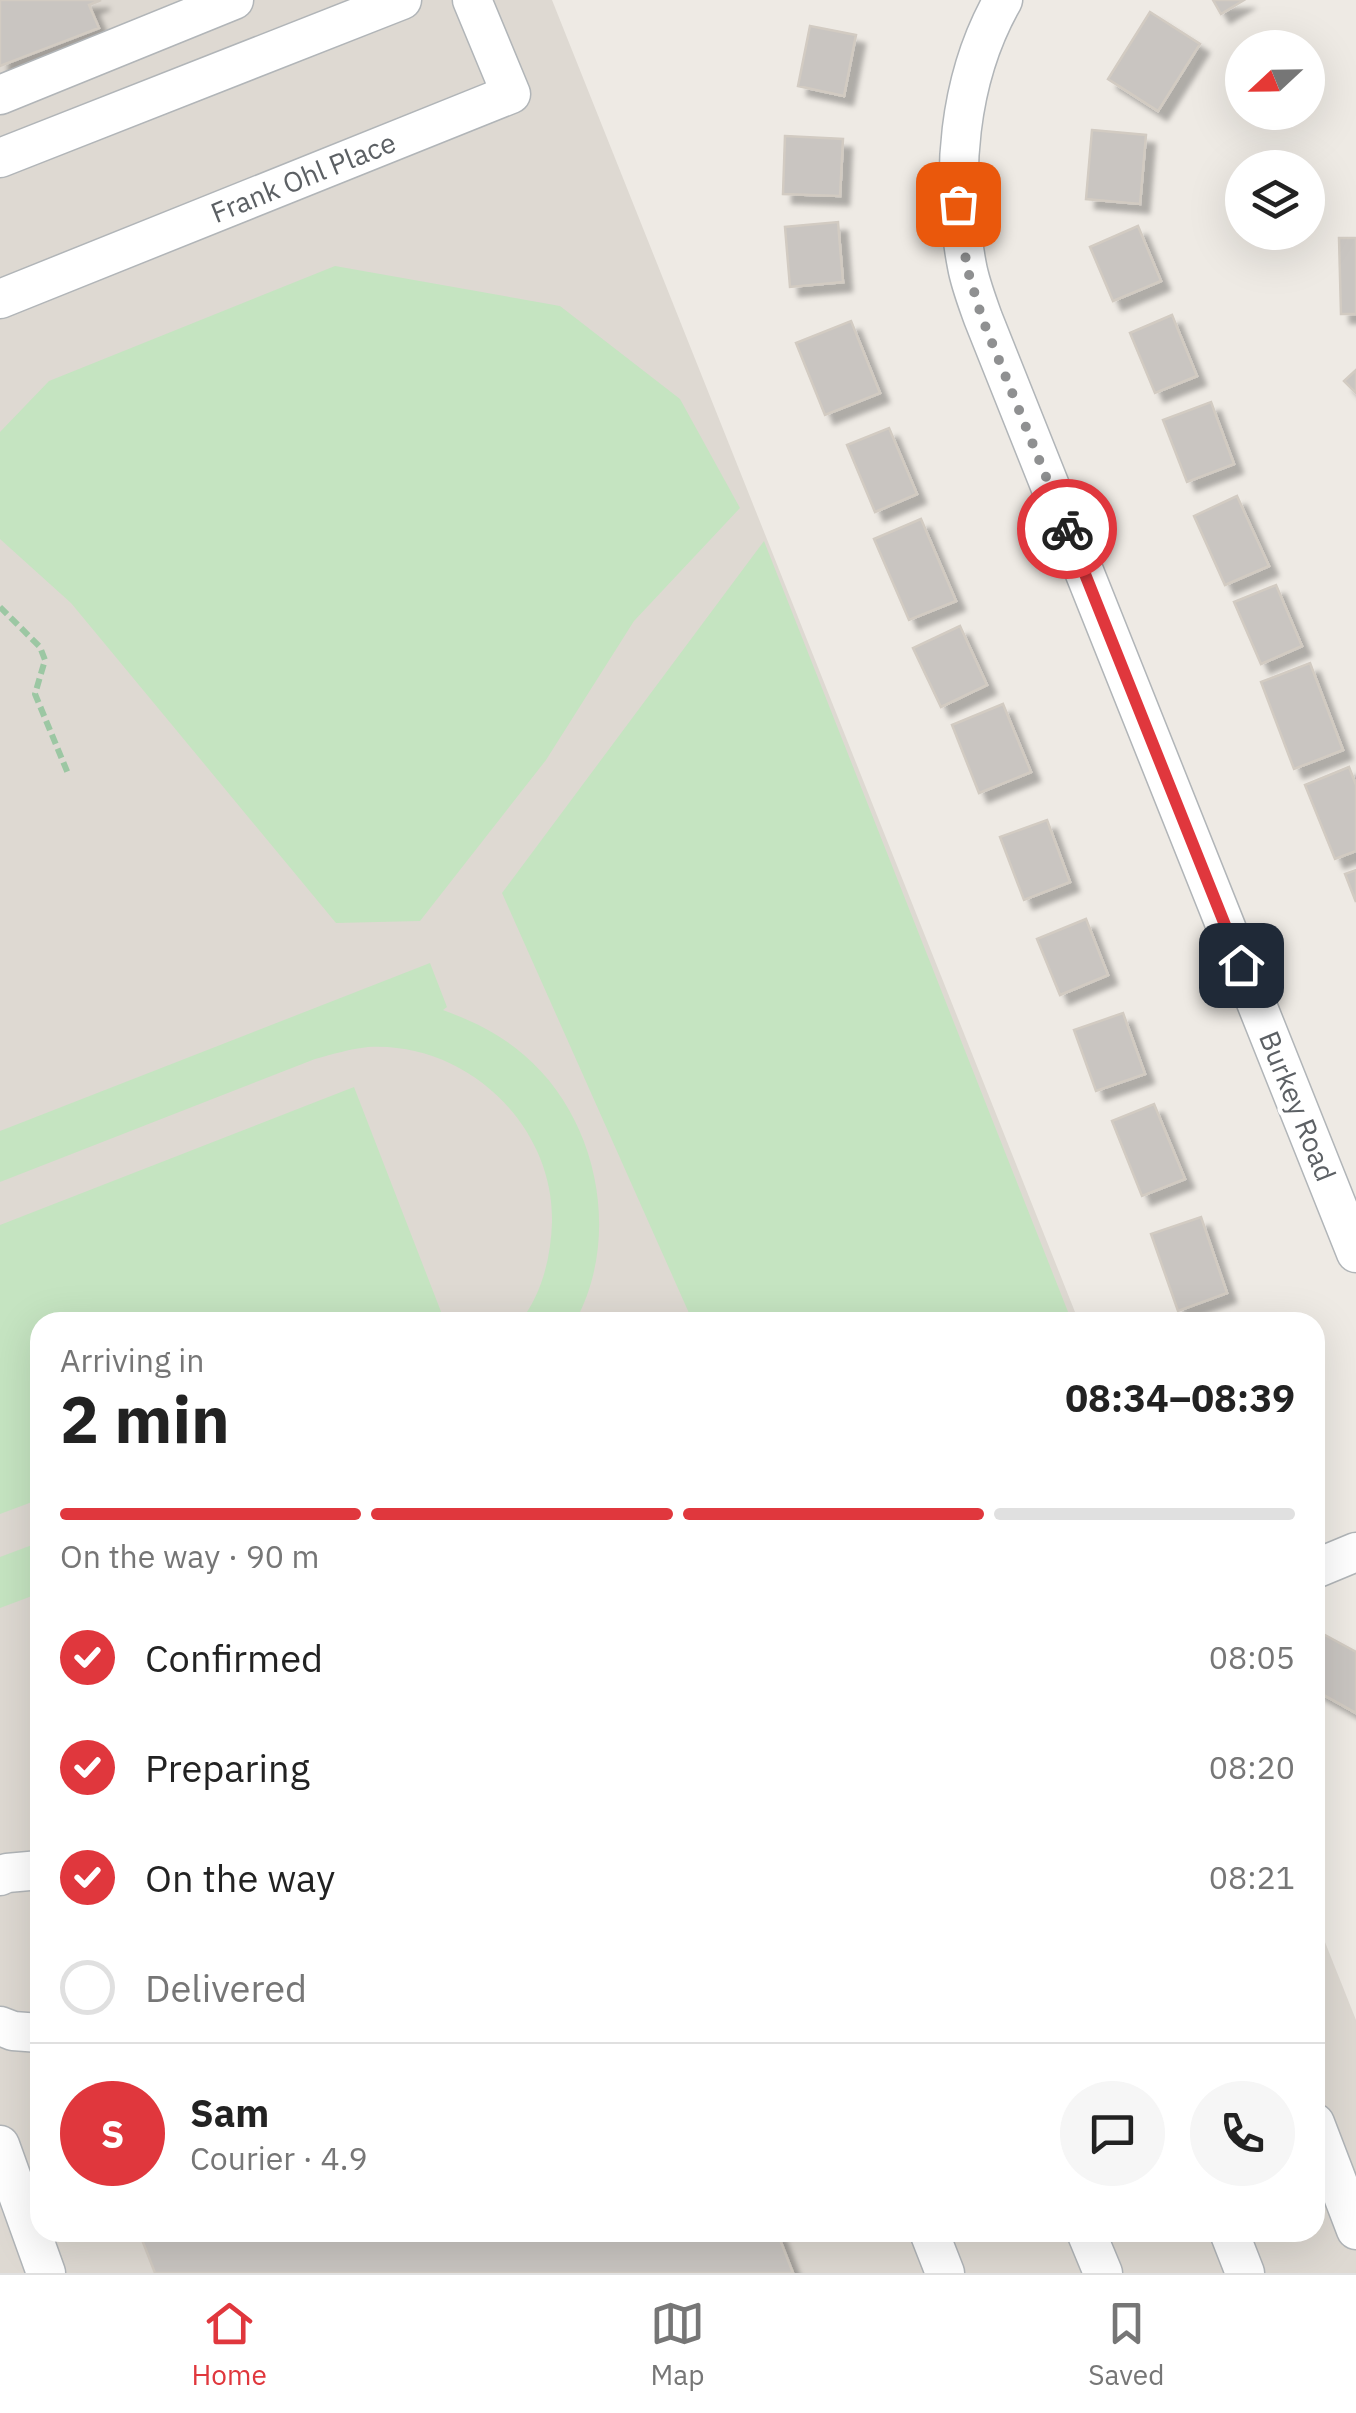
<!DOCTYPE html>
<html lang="en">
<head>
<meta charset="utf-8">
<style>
  :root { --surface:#fff; --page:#f6f6f6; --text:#222; --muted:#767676; --line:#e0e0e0; --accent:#e0373d }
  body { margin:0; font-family:"IBM Plex Sans",sans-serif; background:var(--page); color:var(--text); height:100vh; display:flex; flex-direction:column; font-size:38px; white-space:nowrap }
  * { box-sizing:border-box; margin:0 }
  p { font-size:32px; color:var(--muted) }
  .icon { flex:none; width:55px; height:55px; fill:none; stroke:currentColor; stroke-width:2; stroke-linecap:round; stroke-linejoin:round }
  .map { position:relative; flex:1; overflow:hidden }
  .side { position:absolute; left:30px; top:1312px; width:1295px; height:930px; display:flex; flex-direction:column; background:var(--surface); border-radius:30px; box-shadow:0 10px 40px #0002 }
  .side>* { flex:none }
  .needle { width:65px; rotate:248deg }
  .controls { position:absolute; left:1225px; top:30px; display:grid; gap:20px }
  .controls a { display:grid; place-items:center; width:100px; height:100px; border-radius:50%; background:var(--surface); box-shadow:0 10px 40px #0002; font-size:50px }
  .pin { position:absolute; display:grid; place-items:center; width:85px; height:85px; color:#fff; margin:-42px; border-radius:20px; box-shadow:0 5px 15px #0006 }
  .courier { position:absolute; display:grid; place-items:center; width:100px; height:100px; margin:-50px; border:8px solid #e0373d; border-radius:50%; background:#fff; color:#222; box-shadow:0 2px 12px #0007 }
  .summary em { font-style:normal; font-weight:800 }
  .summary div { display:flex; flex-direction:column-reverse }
  .summary { display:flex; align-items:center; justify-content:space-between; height:170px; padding:0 30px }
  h1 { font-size:65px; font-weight:800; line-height:75px }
  .bar { display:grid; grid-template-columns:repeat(4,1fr); gap:15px 10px; align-content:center; height:120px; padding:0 30px }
  .bar i { height:12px; border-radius:8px; background:var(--line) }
  .bar .selected { background:var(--accent) }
  .bar p { grid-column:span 4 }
  .line { display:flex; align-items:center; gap:25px; padding:0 30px; border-top:2px solid var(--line) }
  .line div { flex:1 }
  .round { display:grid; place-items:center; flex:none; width:105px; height:105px; border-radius:52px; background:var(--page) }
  ol { padding:0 30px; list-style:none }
  li { display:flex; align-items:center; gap:30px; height:110px }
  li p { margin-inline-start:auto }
  li .icon { padding:10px; border-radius:50%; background:var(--accent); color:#fff; stroke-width:4 }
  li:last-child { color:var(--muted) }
  li i { width:55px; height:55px; border:5px solid var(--line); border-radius:50% }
  .dock { display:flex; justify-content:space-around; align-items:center; height:140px; border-top:2px solid var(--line); background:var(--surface); font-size:28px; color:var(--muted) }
  .dock a { display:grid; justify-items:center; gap:5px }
  .dock .selected { color:var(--accent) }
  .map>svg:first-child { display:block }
</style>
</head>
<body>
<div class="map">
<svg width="1356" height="2273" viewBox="0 0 1356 2273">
  <defs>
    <filter id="shadow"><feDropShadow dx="9" dy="9" stdDeviation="2.5" flood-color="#0004"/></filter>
  </defs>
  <rect width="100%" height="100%" fill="#eeeae4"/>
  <path fill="#ded9d2" d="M 0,0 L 552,0 L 1079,1322 L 40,1322 L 40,2232 L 1315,2232 L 1315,1917 L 1356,2020 L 1356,2273 L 0,2273 Z"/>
  <path fill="#c5e4c1" d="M 335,266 L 560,306 L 680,399 L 740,508 L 634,621 L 546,760 L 420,921 L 336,923 L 71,603 L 0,539 L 0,432 L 49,381 Z
    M 764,541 L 1072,1322 L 693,1322 L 502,893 Z
    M 430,963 L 447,1007 L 443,1010 C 473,1021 500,1034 524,1055 C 598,1118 622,1236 575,1322 L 520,1322 C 542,1294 551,1257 552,1222 C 554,1124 465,1041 368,1047 C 350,1049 333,1054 315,1059 L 0,1182 L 0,1131 Z
    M 354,1087 L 445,1322 L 40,1322 L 40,1499 L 0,1514 L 0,1225 Z
    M 40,1542 L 40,1593 L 0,1608 L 0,1557 Z"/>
  <path fill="#c9c5c1" stroke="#d2cbc2" stroke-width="2.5" filter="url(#shadow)" d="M 0,0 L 101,0 L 89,5 L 99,28 L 0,66 Z
    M 1213,0 L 1244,0 L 1221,14 Z
    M 1150,12 L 1200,44 L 1158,111 L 1108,79 Z
    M 810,26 L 856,35 L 844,96 L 798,86 Z
    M 1092,130 L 1146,135 L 1140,204 L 1086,199 Z
    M 785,136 L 843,139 L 840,196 L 783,194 Z
    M 838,222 L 843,282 L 790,287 L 785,227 Z
    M 1138,226 L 1161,281 L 1113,301 L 1090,247 Z
    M 1339,238 L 1356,238 L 1356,314 L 1341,314 Z
    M 1172,315 L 1197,376 L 1155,393 L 1130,333 Z
    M 851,321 L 880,393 L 825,415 L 796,343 Z
    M 1356,370 L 1356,393 L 1344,381 Z
    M 1211,402 L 1234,464 L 1187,482 L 1163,420 Z
    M 889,428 L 917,494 L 875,512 L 847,445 Z
    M 1237,496 L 1269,566 L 1225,585 L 1194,516 Z
    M 921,519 L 956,601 L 909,620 L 874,539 Z
    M 1276,585 L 1302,646 L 1261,664 L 1234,602 Z
    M 960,626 L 987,685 L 941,707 L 913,648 Z
    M 1310,663 L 1343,750 L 1294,769 L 1261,682 Z
    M 1003,704 L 1031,772 L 979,793 L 952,725 Z
    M 1349,767 L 1356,785 L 1356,851 L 1335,859 L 1305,785 Z
    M 1047,820 L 1070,882 L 1024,900 L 1000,837 Z
    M 1356,870 L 1356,902 L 1345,874 Z
    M 1086,919 L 1108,975 L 1060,995 L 1037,939 Z
    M 1123,1013 L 1145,1074 L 1096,1091 L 1074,1030 Z
    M 1154,1104 L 1185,1179 L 1142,1196 L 1112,1121 Z
    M 1201,1217 L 1227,1293 L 1178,1311 L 1151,1234 Z
    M 1325,1635 L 1356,1652 L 1356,1713 L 1315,1690 L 1315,1655 Z
    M 139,2232 L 777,2232 L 793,2273 L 155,2273 Z"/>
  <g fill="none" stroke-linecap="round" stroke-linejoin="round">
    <defs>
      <path id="minor" d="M 1003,0 C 958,79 950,178 967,266 C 970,283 977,301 983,318 L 1356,1253
        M 0,95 L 234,0
        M 0,158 L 402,0
        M 0,299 L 511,94 L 472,0
        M 1315,1569 L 1356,1552
        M 0,1876 L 7,1873 L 40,1870
        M 0,2026 L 13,2031 L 40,2033
        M 1315,2123 L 1356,2230
        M 0,2145 L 46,2273
        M 929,2232 L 945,2273
        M 1086,2232 L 1103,2273
        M 1229,2232 L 1245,2273"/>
    </defs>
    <use href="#minor" stroke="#b1b5b8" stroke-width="41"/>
    <path stroke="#9cc7a3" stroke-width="6" stroke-dasharray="10 5" stroke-linecap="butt" d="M 0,607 L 40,647 L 45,660 L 35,694 L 69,776"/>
    <use href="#minor" stroke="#fff" stroke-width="38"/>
  </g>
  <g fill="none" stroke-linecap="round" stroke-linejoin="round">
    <path stroke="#8f9091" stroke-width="10" stroke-dasharray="0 18" d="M 958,204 L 967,268 L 982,318 L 1067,529"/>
    <path stroke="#e0373d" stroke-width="12" d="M 1067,529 L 1241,965"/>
  </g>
  <g text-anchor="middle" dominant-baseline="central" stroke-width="9" stroke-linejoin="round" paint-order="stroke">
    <g font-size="28" fill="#5c6064" stroke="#fff">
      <text transform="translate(303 177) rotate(-22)">Frank Ohl Place</text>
      <text transform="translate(1298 1106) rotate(68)">Burkey Road</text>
    </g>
  </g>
</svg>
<div class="controls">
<a><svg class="needle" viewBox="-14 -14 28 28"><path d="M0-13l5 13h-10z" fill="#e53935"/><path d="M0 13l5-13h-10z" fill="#767676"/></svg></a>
<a><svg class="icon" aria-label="layers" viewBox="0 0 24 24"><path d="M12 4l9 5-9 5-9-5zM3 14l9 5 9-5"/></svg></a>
</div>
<div class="pin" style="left:958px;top:204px;background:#ea580c"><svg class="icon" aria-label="bag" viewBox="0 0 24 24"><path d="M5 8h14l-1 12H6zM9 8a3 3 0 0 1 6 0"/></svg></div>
<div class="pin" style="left:1241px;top:965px;background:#1f2937"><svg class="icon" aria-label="home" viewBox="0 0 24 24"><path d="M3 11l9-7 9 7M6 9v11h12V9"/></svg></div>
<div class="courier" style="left:1067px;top:529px"><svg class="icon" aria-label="bike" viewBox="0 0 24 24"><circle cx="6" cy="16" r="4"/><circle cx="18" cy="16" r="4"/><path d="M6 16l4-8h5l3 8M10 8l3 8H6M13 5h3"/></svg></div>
<section class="side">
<div class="summary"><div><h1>2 min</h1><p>Arriving in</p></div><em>08:34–08:39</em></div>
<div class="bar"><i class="selected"></i><i class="selected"></i><i class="selected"></i><i></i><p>On the way · 90 m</p></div>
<ol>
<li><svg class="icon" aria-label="check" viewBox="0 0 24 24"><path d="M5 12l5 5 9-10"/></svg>Confirmed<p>08:05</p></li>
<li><svg class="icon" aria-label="check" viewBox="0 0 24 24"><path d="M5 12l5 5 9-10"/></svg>Preparing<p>08:20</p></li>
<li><svg class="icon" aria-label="check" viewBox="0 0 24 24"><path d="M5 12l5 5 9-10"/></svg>On the way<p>08:21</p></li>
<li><i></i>Delivered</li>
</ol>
<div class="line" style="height:180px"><b class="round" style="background:var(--accent);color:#fff">S</b><div><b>Sam</b><p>Courier · 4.9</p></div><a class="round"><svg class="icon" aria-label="chat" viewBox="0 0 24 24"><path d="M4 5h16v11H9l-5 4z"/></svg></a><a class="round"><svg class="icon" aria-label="phone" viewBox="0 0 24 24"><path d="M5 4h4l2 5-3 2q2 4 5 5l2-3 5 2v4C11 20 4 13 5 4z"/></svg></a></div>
</section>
</div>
<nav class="dock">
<a class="selected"><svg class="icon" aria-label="home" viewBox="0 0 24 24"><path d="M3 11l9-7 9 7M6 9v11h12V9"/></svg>Home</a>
<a><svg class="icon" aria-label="map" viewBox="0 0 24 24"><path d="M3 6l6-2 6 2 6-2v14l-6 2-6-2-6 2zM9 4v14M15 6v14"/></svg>Map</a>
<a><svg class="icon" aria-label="saved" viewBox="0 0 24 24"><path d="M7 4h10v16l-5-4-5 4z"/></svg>Saved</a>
</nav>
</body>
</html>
